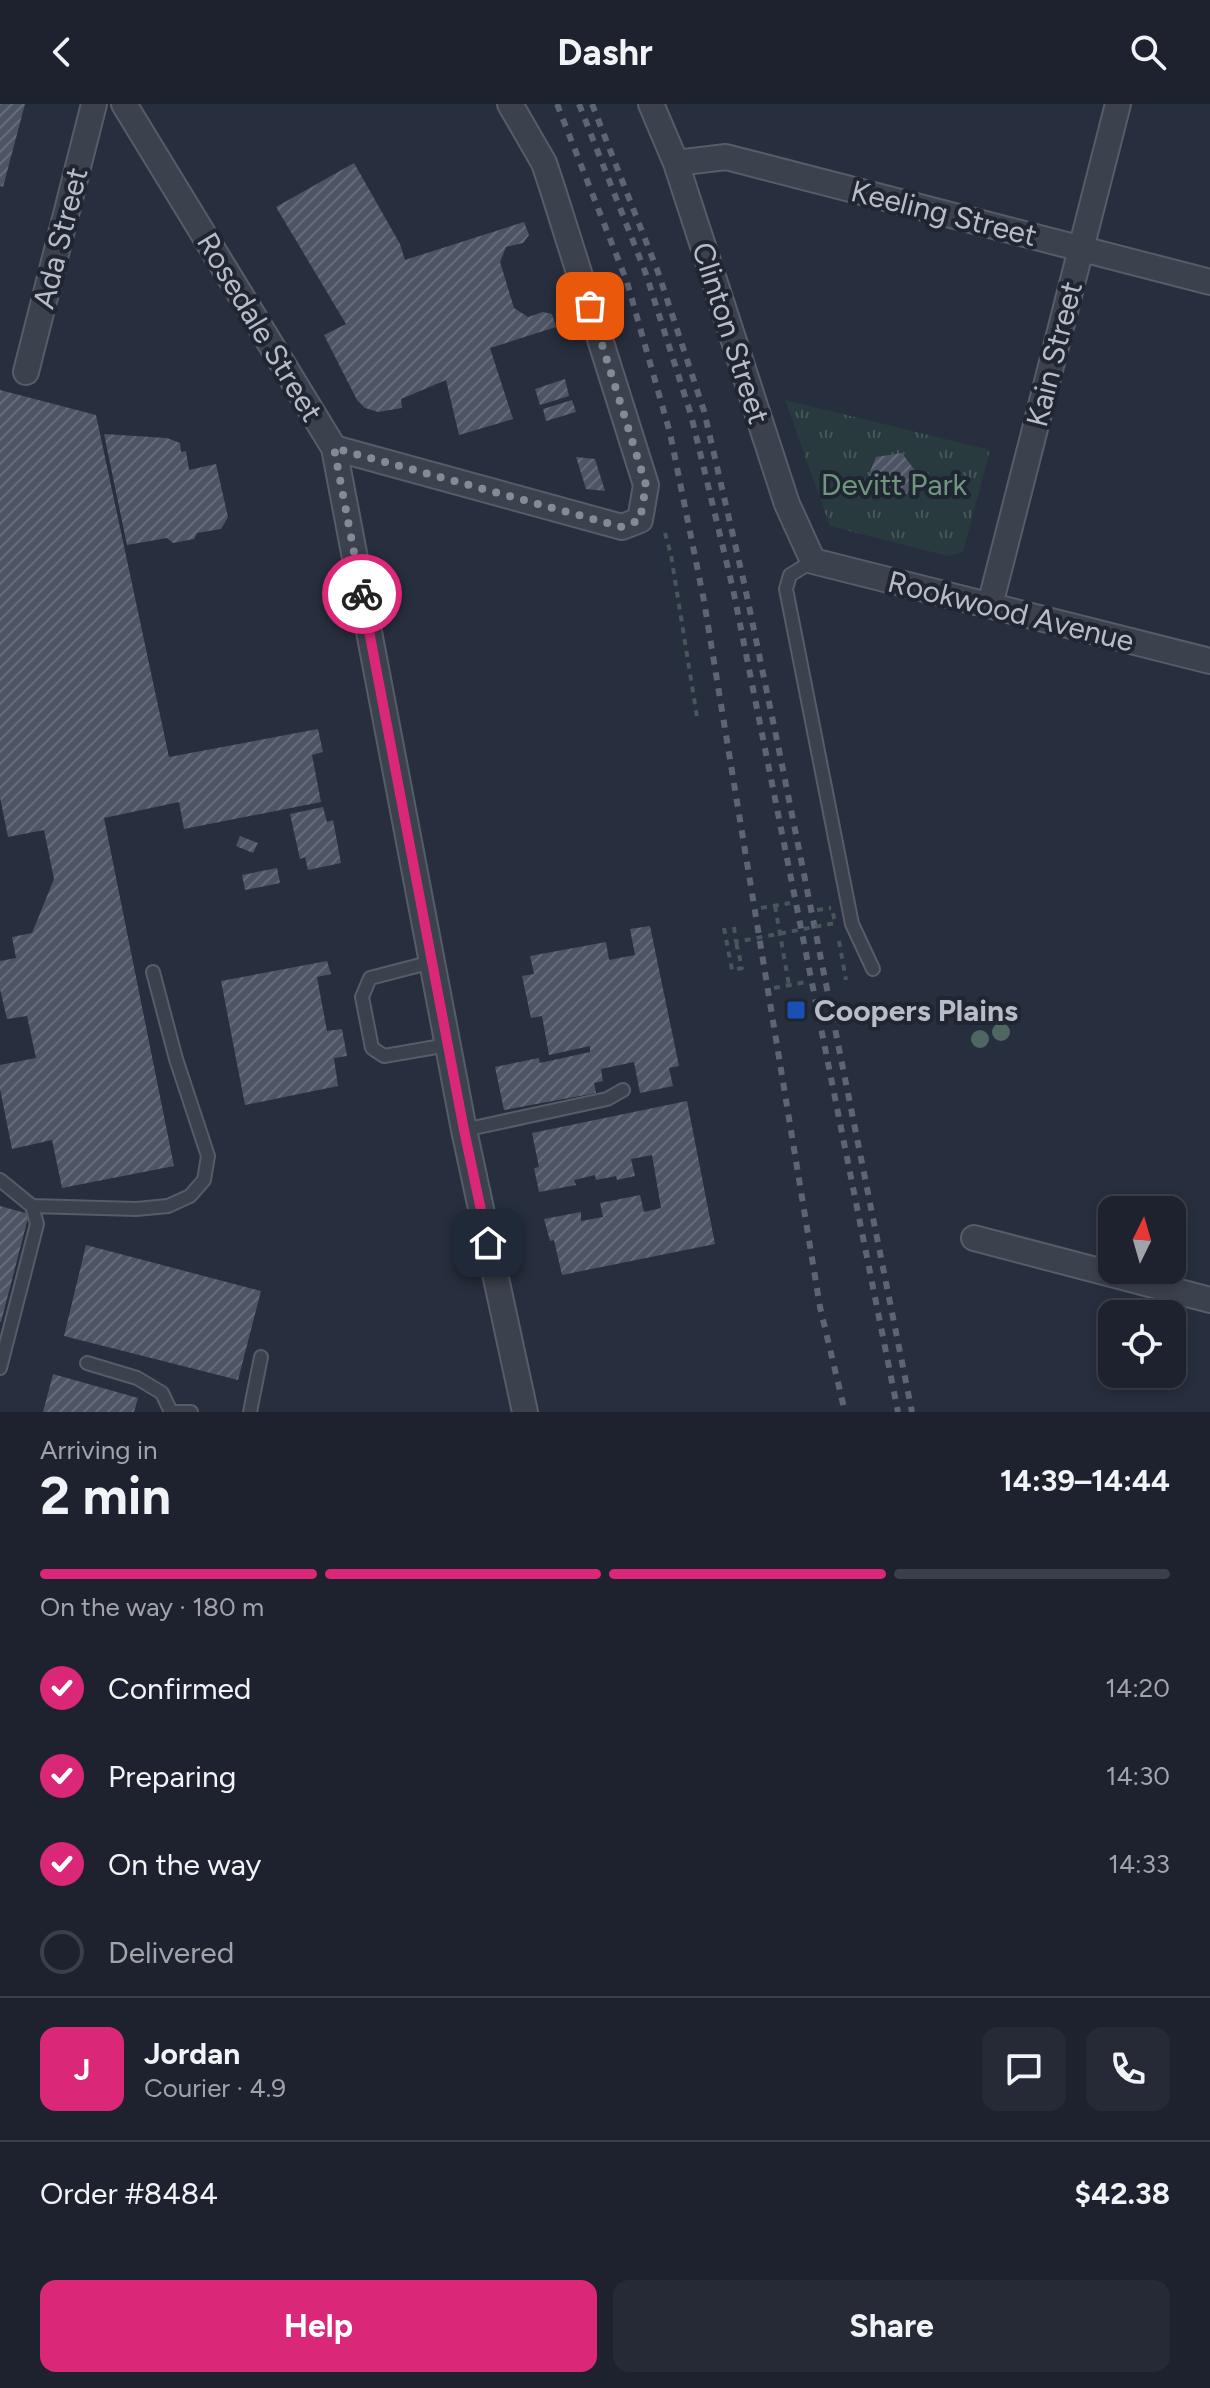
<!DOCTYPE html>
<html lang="en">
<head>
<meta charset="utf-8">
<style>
  :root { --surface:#1d222e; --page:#252a36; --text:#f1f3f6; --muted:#a0a4aa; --line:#3b3f4a; --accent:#db2777 }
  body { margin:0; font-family:Figtree,sans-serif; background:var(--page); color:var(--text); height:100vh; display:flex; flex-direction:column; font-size:30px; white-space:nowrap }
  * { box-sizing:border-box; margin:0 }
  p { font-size:26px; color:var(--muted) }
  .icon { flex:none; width:44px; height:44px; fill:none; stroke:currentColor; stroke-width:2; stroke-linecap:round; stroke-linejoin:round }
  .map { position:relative; height:1308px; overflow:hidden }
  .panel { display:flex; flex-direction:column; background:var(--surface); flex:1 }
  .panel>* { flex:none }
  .needle { width:52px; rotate:5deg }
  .fabs { position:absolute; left:1098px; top:1092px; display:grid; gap:16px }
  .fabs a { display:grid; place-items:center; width:88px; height:88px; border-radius:16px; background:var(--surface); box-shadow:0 4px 12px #0003,0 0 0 2px var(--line); font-size:40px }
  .pin { position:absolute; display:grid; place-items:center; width:68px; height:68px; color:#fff; margin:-34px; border-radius:16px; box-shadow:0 4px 12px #0006 }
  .courier { position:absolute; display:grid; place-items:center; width:80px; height:80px; margin:-40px; border:6px solid #db2777; border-radius:50%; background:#fff; color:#222; box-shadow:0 2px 10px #0007 }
  .summary em { font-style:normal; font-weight:700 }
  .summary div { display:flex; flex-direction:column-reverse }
  .summary { display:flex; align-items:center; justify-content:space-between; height:136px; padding:0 40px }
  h1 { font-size:52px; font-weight:700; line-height:60px }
  .bar { display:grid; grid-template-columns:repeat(4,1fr); gap:12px 8px; align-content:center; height:96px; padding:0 40px }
  .bar i { height:10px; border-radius:6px; background:var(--line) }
  .bar .on { background:var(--accent) }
  .bar p { grid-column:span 4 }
  .line { display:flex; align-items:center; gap:20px; padding:0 40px; border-top:2px solid var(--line) }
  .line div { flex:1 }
  .round { display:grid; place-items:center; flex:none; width:84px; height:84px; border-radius:16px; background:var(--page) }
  ol { padding:0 40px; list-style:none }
  li { display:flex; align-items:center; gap:24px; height:88px }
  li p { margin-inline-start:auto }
  li .icon { padding:8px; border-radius:50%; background:var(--accent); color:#fff; stroke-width:4 }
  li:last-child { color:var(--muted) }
  li i { width:44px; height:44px; border:4px solid var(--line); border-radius:50% }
  .button { display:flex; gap:16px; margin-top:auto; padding:16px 40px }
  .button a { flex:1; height:92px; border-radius:16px; background:var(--accent); color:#fff; font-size:32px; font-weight:700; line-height:92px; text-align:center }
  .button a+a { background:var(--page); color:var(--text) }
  header { display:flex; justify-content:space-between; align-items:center; height:104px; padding:0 40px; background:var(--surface); font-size:36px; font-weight:700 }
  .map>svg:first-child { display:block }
</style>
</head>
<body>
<header><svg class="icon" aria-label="back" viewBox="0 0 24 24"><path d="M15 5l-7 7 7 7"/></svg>Dashr<svg class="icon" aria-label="search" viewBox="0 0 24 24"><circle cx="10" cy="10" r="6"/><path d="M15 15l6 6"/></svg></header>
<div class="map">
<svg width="1210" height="1308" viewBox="0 0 1210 1308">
  <defs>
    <pattern id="grass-tufts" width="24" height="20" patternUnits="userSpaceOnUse" patternTransform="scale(2)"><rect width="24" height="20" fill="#293a3e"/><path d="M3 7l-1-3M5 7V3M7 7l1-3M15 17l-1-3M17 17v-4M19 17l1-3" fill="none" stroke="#465558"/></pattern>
    <pattern id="building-hatch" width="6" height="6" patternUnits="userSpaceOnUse" patternTransform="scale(2)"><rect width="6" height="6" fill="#4d5565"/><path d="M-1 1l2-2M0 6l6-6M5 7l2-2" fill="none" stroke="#646c7a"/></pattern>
  </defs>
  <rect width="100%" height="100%" fill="#272e3d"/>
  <path fill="url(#grass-tufts)" d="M 785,296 L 990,346 L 963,448 L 948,452 L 830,422 Z"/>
  <path fill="url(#building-hatch)" d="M 0,0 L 25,0 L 3,83 L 0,82 Z
    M 354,59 L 400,140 L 405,156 L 524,118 L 529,131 L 523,139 L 506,143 L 500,158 L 514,204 L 528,213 L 543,208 L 552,210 L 556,223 L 490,244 L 513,315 L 459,331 L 446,276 L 401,295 L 402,304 L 378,308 L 365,304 L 357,296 L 324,231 L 346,220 L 276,103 Z
    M 565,275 L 569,292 L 540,301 L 535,285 Z
    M 0,286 L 96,311 L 169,653 L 318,625 L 323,648 L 312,651 L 321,698 L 184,725 L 179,698 L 104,714 L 174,1062 L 62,1084 L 52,1036 L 12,1045 L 0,985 L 0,961 L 36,954 L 27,912 L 7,915 L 0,885 L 0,857 L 16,854 L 12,833 L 32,829 L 54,775 L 44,726 L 8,733 L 0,693 Z
    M 572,296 L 576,308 L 546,317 L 543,305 Z
    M 104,330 L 167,334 L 180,339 L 181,348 L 186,347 L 189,366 L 216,360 L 228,413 L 221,425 L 197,429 L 194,435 L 173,439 L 167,434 L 127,441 Z
    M 902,349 L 916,368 L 907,390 L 884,394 L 867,375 L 876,353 Z
    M 576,353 L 595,355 L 605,387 L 586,385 Z
    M 323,703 L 327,718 L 333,716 L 341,759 L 308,766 L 305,753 L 300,755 L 290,710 Z
    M 240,732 L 258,739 L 253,749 L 236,742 Z
    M 277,764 L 280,779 L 245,786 L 242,771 Z
    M 650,822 L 679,962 L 669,964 L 673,982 L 640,989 L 634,958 L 601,965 L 603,977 L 594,979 L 596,989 L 504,1006 L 495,963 L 539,954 L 540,959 L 590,948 L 590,942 L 549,951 L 542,912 L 531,914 L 522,872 L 534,870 L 530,852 L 606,838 L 609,856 L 635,851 L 630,825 Z
    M 327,857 L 331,870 L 317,873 L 327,927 L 342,925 L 347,952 L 334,954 L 338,982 L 245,1001 L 221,877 Z
    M 687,997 L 715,1140 L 562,1171 L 554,1136 L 550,1137 L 544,1115 L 581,1108 L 581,1117 L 603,1113 L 600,1099 L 640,1091 L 644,1108 L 661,1104 L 652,1051 L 631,1055 L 635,1072 L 617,1076 L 616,1072 L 596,1076 L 595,1071 L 574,1076 L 576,1081 L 539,1088 L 534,1064 L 539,1063 L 532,1029 Z
    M 0,1102 L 29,1110 L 1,1218 L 0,1218 Z
    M 86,1141 L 261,1187 L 238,1276 L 64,1232 Z
    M 53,1270 L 138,1294 L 134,1308 L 43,1308 Z"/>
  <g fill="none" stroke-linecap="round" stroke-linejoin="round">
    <defs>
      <path id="lane" d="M 813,457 L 790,471 L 786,485 L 852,820 L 873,865
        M 432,858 L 370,874 L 362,893 L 372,944 L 384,952 L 448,941
        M 464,1026 L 607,995 L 623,986
        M 0,1076 L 32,1102 L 37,1120 L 0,1264
        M 32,1102 L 136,1105 L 168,1102 L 190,1092 L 204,1076 L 208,1052 L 176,955 L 153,868
        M 87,1259 L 137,1274 L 162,1289 L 171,1308
        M 177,1308 L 191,1308
        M 250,1308 L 261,1253"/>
      <path id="street" d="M 124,0 L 334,344 L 464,1026 L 525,1308
        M 651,0 L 676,59 L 787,400 L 813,457 L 1210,557
        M 676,59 L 726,53 L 1210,178
        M 26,268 L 94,0
        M 334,344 L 622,423 L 640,416 L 646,381 L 552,83 L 544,59 L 510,0
        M 990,501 L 1118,0
        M 974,1134 L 1210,1196"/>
    </defs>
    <use href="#lane" stroke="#565c68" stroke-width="16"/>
    <use href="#street" stroke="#565c68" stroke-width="28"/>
    <path stroke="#47565b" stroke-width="4" stroke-dasharray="6 6" stroke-linecap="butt" d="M 665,429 L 671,451 L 697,613
      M 775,802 L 789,881
      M 761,804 L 790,799
      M 817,806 L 831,804
      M 724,824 L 732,866 L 742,864 L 736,838
      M 839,837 L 846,876
      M 774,884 L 806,878"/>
    <use href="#lane" stroke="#3b414d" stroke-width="12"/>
    <use href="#street" stroke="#3b414d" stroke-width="24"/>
    <path stroke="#5d6473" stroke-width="6" stroke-dasharray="8 8" stroke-linecap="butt" d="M 557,0 L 627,178 L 670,329 L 704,497 L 820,1203 L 845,1308
      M 579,0 L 646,170 L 691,311 L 733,485 L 898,1308
      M 592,0 L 658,168 L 704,307 L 745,483 L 779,646 L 912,1308"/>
    <path stroke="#47565b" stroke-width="4" stroke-dasharray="6 6" stroke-linecap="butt" d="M 734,823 L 736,838 L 835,819 L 832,804"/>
  </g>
  <g fill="#4f6760">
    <circle cx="1001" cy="928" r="9"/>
    <circle cx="980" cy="935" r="9"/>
  </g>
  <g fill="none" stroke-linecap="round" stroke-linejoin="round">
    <path stroke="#858a97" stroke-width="8" stroke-dasharray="0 14.4" d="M 362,490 L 334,344 L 622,423 L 640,416 L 646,381 L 590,202"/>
    <path stroke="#db2777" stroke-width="10" d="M 362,490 L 464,1026 L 488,1139"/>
  </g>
  <rect fill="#1a4fb4" stroke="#1f2632" stroke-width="3" x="786" y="896" width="20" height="20" rx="4"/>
  <g text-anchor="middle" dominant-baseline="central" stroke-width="8" stroke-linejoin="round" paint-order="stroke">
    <g font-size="30" fill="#b7bcc8" stroke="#1f2632">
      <text transform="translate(944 109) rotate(14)">Keeling Street</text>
      <text transform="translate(60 134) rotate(-76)">Ada Street</text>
      <text transform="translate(260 223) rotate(59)">Rosedale Street</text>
      <text transform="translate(731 229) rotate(72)">Clinton Street</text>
      <text transform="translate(1054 250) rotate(-76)">Kain Street</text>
      <text transform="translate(1011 507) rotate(14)">Rookwood Avenue</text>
    </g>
    <g font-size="30" fill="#70967c" stroke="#1f2632">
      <text x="894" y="380">Devitt Park</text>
    </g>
    <g font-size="30" font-weight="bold" fill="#b7bcc8" stroke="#1f2632" text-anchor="start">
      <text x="814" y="906">Coopers Plains</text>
    </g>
  </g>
</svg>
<div class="fabs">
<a><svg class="needle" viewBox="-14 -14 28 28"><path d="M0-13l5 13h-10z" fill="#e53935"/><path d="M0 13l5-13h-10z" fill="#a0a4aa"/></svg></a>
<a><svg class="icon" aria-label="locate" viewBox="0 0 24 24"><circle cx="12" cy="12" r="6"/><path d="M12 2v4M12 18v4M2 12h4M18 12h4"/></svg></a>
</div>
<div class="pin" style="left:590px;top:202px;background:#ea580c"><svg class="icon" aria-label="bag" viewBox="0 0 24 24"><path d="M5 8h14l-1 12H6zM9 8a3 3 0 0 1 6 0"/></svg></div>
<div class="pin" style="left:488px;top:1139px;background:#1f2937"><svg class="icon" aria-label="home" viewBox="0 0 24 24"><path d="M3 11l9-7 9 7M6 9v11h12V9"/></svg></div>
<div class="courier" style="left:362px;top:490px"><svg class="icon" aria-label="bike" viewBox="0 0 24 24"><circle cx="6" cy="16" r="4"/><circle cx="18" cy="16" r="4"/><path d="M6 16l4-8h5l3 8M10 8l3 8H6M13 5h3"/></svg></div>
</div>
<section class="panel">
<div class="summary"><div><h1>2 min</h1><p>Arriving in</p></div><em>14:39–14:44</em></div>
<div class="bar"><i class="on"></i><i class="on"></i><i class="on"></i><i></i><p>On the way · 180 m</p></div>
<ol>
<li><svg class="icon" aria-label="check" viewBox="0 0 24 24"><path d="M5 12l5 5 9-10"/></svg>Confirmed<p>14:20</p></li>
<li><svg class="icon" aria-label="check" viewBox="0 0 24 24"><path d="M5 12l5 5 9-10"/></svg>Preparing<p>14:30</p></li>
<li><svg class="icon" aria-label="check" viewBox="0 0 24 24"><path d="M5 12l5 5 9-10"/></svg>On the way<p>14:33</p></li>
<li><i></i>Delivered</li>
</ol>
<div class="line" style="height:144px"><b class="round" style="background:var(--accent);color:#fff">J</b><div><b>Jordan</b><p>Courier · 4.9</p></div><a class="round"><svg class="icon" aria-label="chat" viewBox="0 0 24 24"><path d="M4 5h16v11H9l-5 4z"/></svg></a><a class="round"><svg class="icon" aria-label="phone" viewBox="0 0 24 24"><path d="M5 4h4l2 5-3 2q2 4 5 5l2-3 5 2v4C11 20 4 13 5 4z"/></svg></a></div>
<div class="line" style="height:104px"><div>Order #8484</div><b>$42.38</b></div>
<div class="button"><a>Help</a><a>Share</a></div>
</section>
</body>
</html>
